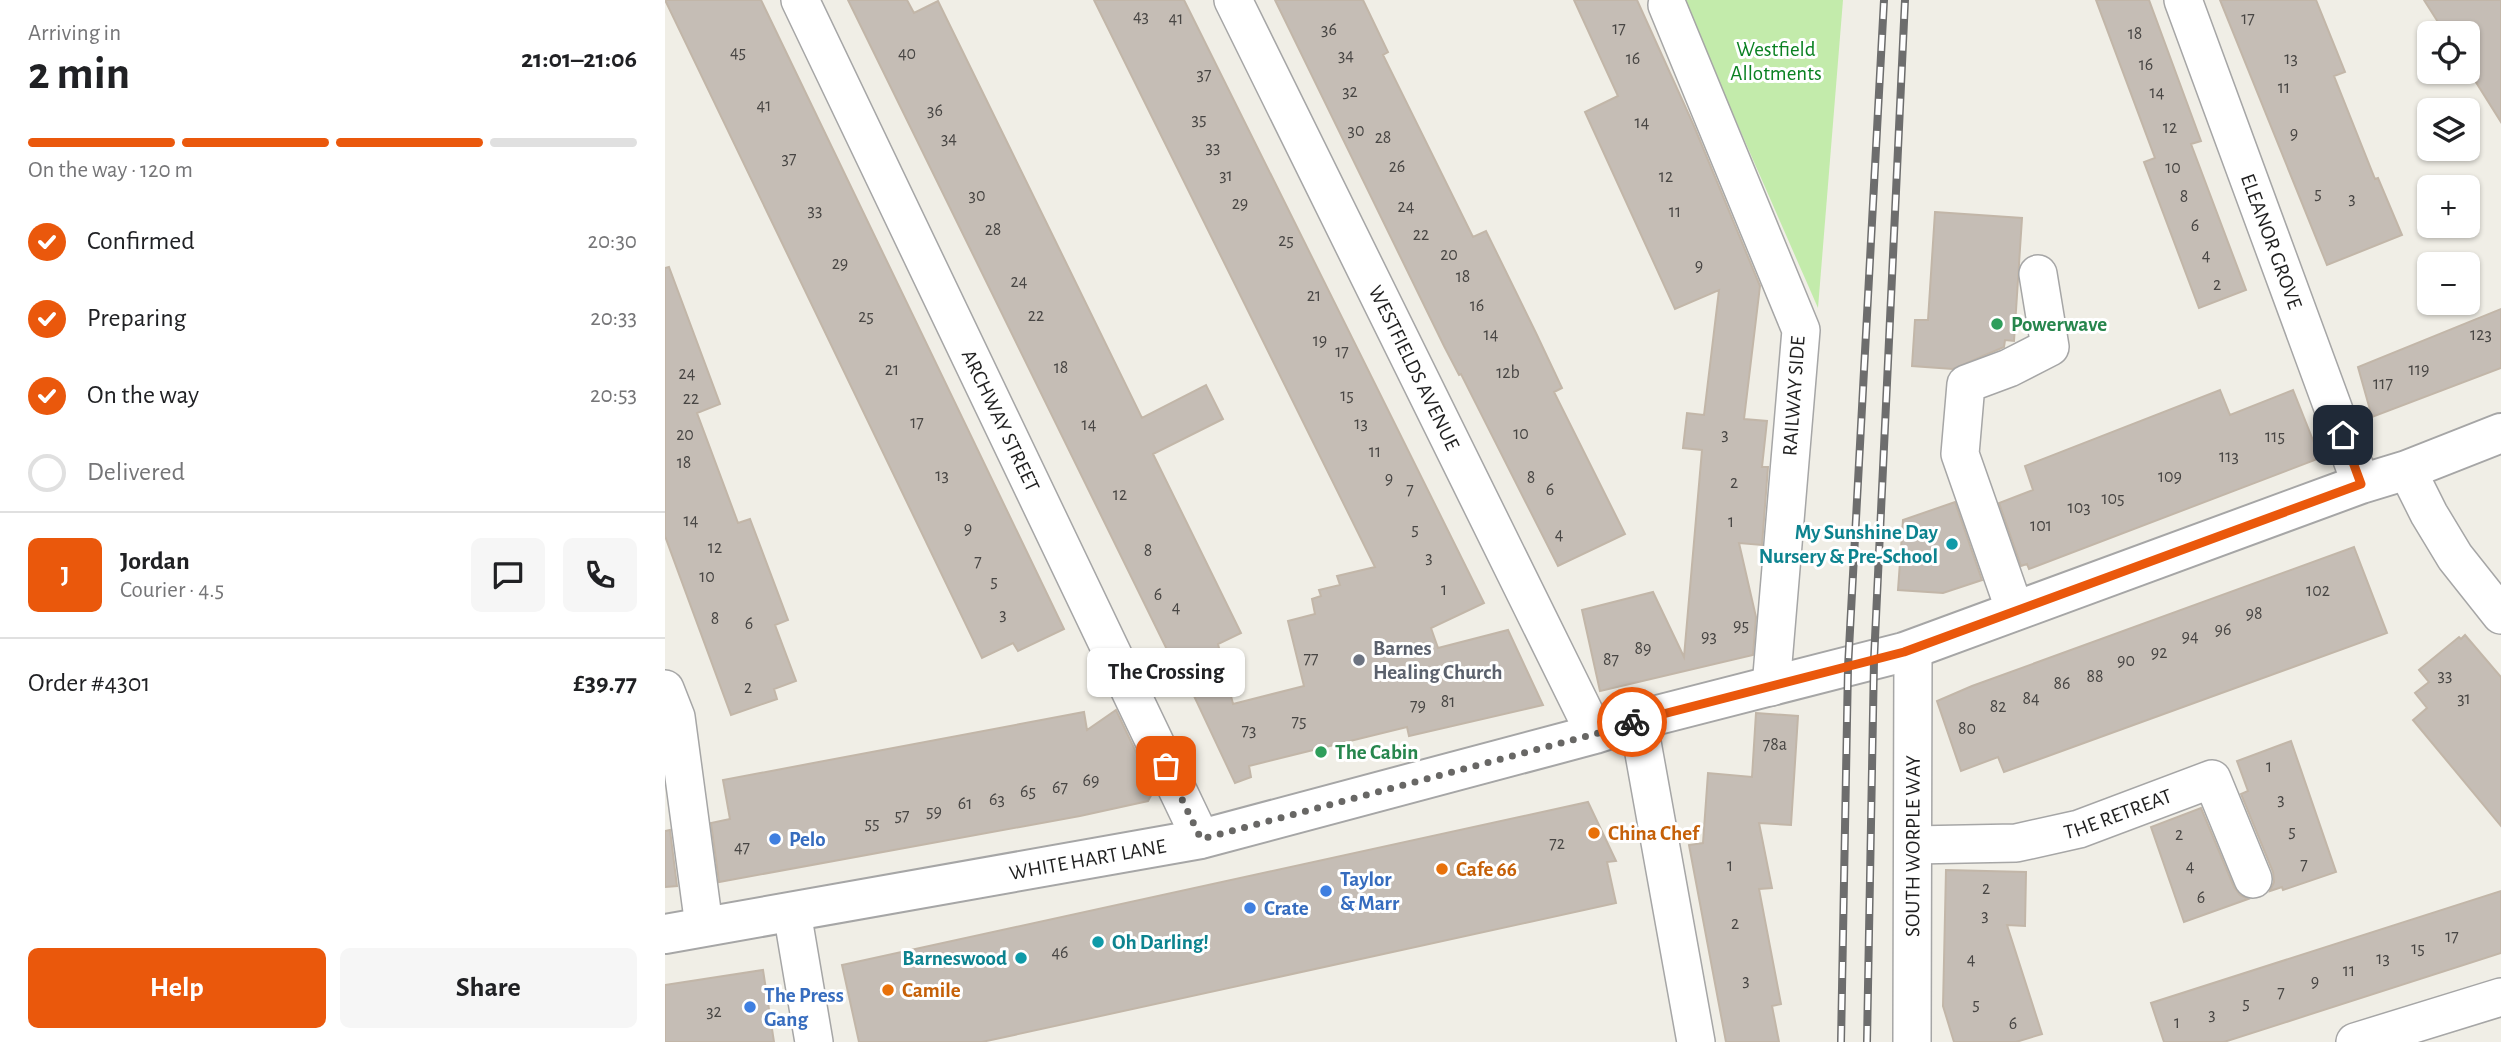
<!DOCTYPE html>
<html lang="en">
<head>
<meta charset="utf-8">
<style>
  :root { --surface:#fff; --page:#f6f6f6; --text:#202124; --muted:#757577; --line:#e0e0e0; --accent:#ea580c }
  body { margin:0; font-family:"Alegreya Sans",sans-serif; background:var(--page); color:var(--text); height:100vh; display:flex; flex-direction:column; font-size:26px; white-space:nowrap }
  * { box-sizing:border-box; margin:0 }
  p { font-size:23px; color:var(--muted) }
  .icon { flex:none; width:38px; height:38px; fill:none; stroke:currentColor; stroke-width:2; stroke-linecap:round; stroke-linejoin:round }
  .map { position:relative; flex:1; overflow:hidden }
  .details { display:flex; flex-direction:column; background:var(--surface); width:665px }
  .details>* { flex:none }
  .controls { position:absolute; left:1752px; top:21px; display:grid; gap:14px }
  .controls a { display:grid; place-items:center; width:63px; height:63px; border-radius:10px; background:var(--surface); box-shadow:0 2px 5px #0004; font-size:35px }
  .pin { position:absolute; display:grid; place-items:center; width:60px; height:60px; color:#fff; margin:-30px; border-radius:14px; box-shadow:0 4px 10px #0006 }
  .courier { position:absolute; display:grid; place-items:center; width:70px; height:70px; margin:-35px; border:5px solid #ea580c; border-radius:50%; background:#fff; color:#222; box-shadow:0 2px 9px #0007 }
  .bubble { position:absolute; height:49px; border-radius:10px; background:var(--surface); box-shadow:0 2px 5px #0004; font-size:23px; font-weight:700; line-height:49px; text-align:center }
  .headline em { font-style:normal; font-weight:700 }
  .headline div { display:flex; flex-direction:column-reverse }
  .headline { display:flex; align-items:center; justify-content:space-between; height:119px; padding:0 28px }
  h1 { font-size:46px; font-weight:700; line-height:52px }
  .bar { display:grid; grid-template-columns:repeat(4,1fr); gap:10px 7px; align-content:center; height:84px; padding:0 28px }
  .bar i { height:9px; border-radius:5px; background:var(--line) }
  .bar .current { background:var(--accent) }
  .bar p { grid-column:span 4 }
  .line { display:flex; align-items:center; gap:18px; padding:0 28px; border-top:2px solid var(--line) }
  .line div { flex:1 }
  .round { display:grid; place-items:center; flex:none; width:74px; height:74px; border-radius:10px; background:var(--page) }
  ol { padding:0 28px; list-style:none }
  li { display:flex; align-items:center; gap:21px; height:77px }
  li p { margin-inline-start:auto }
  li .icon { padding:7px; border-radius:50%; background:var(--accent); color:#fff; stroke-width:4 }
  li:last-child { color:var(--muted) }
  li i { width:38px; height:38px; border:4px solid var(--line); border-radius:50% }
  .cta { display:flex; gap:14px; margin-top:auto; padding:14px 28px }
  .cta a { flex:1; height:80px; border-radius:10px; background:var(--accent); color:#fff; font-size:28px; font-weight:700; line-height:80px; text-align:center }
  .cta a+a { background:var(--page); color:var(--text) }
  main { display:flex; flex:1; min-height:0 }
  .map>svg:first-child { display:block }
</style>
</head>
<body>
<main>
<section class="details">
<div class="headline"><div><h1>2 min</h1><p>Arriving in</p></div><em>21:01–21:06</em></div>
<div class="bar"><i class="current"></i><i class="current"></i><i class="current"></i><i></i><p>On the way · 120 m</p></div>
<ol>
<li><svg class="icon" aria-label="check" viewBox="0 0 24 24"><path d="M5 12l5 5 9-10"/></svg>Confirmed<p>20:30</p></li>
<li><svg class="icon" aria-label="check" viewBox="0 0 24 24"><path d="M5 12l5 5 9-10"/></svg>Preparing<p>20:33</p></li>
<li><svg class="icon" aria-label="check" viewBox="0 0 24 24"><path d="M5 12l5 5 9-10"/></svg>On the way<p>20:53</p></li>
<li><i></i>Delivered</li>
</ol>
<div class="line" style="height:126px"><b class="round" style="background:var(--accent);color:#fff">J</b><div><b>Jordan</b><p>Courier · 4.5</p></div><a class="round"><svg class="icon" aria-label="chat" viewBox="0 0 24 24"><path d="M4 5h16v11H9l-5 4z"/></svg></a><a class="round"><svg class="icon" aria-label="phone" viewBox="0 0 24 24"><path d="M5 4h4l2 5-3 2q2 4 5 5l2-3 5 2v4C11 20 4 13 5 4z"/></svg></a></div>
<div class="line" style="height:91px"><div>Order #4301</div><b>£39.77</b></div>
<div class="cta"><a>Help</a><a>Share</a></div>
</section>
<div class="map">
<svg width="1836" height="1042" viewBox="0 0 1836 1042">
  <rect width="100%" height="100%" fill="#f0eee6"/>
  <path fill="#c3ebab" d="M 1018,0 L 1178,0 L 1153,308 Z"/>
  <path fill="#c5bdb5" stroke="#c2b6a8" stroke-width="2" d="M 0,0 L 96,0 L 399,629 L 353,651 L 348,643 L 317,658 Z
    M 183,0 L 242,0 L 249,13 L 273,1 L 477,418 L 541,385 L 558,419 L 488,454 L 576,633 L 553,644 L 568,704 L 639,686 L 623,621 L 650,614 L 647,599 L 656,596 L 654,590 L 675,585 L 672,576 L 710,567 L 429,0 L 519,0 L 819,603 L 766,628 L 773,648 L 843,630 L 878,705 L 744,736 L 742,727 L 628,755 L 584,766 L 586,777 L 570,783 L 514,664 L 510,666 Z
    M 610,0 L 698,0 L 723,52 L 718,55 L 808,237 L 821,231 L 871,333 L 897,388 L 889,392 L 960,534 L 893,566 L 796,374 L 794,375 L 779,346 Z
    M 909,0 L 972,0 L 1029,126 L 1095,286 L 1079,419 L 1102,421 L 1097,467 L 1103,467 L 1097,545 L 1074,543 L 1091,617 L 1088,655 L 935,691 L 917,610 L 988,592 L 1019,657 L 1037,450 L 1018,448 L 1022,413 L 1039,415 L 1054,290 L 1010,309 L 920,112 L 953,96 Z
    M 1431,0 L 1484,0 L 1536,141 L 1526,144 L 1581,290 L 1534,308 L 1479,162 L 1490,158 Z
    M 1555,0 L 1651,0 L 1680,72 L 1669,76 L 1710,179 L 1713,178 L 1737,235 L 1662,265 Z
    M 1759,0 L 1836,0 L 1836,122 L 1802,68 L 1802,33 L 1780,33 Z
    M 1270,212 L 1357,218 L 1349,341 L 1340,340 L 1339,347 L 1288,369 L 1247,366 L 1250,320 L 1263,320 Z
    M 4,267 L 55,404 L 32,413 L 73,523 L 85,519 L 123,620 L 110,625 L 131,681 L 109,689 L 112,699 L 66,715 L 0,536 L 0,268 Z
    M 1836,309 L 1836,368 L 1707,417 L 1693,367 Z
    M 1555,390 L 1565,415 L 1628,390 L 1655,458 L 1364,569 L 1362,564 L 1356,566 L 1334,503 L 1368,490 L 1360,466 Z
    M 1290,502 L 1317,580 L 1278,593 L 1233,590 L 1238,520 Z
    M 1689,547 L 1722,633 L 1339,772 L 1333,757 L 1296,771 L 1272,701 L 1307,686 Z
    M 1800,635 L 1836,677 L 1836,826 L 1748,720 L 1762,708 L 1750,693 L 1764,682 L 1754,670 L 1794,637 L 1796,639 Z
    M 451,710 L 489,790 L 483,801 L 415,816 L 54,882 L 46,823 L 65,819 L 58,780 L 419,712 L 422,730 Z
    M 1091,713 L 1133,716 L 1126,825 L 1094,823 L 1107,888 L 1094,889 L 1116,1004 L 1107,1006 L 1114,1042 L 1061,1042 L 1024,845 L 1038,843 L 1043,773 L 1087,777 Z
    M 1626,741 L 1671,872 L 1618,890 L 1617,887 L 1605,891 L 1609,882 L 1608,872 L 1576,794 L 1583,791 L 1572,761 Z
    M 923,802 L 951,861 L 942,862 L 951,903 L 317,1042 L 194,1042 L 177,965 Z
    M 1536,808 L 1569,887 L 1575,895 L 1583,899 L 1519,922 L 1486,827 Z
    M 5,830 L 12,886 L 0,887 L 0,831 Z
    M 1281,870 L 1361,872 L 1360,926 L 1342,925 L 1377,1034 L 1351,1042 L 1289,1042 L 1278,1006 Z
    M 1836,891 L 1836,953 L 1559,1042 L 1499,1042 L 1486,1003 Z
    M 98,970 L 109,1042 L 0,1042 L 0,985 Z"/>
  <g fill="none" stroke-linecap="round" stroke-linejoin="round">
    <defs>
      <g id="minor">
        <path id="s1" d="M 135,0 L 536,839"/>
        <path id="s2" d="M 568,0 L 930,734"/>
        <path id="s3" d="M 1518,0 L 1696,484"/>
        <path d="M 1002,5 L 1136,330 L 1106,687"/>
        <path d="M 1742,470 L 1764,514 L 1790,557 L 1836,615"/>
        <path d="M 1350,611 L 1295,454 L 1301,384 L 1344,368 L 1385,347 L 1373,274"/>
        <path d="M 0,689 L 11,717 L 39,926"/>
        <path d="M 973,720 L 1031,1042"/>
        <path id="s4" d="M 1249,845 L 1351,843 L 1414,829 L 1547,779 L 1588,879"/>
        <path d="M 127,912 L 149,1042"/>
        <path id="s5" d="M 1247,1042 L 1248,649"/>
        <path d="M 1690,1042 L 1836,997"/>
      </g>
      <g id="tertiary">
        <path id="s6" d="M 0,934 L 536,839 L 930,734 L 973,720 L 1239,652 L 1696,484 L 1742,470 L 1836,433"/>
      </g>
    </defs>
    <use href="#minor" stroke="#a6a6a6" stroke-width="40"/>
    <use href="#tertiary" stroke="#a6a6a6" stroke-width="42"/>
    <use href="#minor" stroke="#fff" stroke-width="37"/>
    <use href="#tertiary" stroke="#fff" stroke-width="38"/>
    <defs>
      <path id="rail" d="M 1176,1042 L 1183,667 L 1219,0
        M 1202,1042 L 1209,660 L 1240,0"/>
    </defs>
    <use href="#rail" stroke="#6d6d6d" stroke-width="8"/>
    <use href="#rail" stroke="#fff" stroke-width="5" stroke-dasharray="16" stroke-linecap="butt"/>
  </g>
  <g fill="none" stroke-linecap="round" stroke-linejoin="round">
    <path stroke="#686765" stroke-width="7" stroke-dasharray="0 12.6" d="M 501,766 L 536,839 L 930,734 L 967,722"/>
    <path stroke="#ea580c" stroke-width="9" d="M 967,722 L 1239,652 L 1696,484 L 1678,435"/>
  </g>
  <g fill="#2e9e5b" stroke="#fff" stroke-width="2.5">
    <circle cx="1332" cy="324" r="7"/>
    <circle cx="656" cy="752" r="7"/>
  </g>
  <g fill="#0f9aa8" stroke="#fff" stroke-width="2.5">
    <circle cx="1287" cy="544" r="7"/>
    <circle cx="433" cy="942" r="7"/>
    <circle cx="356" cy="958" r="7"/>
  </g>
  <circle fill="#6b7280" stroke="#fff" stroke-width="2.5" cx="694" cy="660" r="7"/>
  <g fill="#e8710a" stroke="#fff" stroke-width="2.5">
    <circle cx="929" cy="833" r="7"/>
    <circle cx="777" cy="869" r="7"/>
    <circle cx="223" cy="990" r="7"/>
  </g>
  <g fill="#3f7fe0" stroke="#fff" stroke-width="2.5">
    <circle cx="110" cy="839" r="7"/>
    <circle cx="661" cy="891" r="7"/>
    <circle cx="585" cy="908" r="7"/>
    <circle cx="85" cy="1007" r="7"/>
  </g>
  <g text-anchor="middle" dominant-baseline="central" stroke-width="6" stroke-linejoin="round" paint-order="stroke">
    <g font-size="18" fill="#484644">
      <text x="476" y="17">43</text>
      <text x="511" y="19">41</text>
      <text x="1583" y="19">17</text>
      <text x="954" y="29">17</text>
      <text x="664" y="30">36</text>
      <text x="1470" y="34">18</text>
      <text x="73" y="53">45</text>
      <text x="242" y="54">40</text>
      <text x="681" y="56">34</text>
      <text x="968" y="59">16</text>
      <text x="1626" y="59">13</text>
      <text x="1481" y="65">16</text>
      <text x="539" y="75">37</text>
      <text x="1619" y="88">11</text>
      <text x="685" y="92">32</text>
      <text x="1492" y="93">14</text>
      <text x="99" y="106">41</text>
      <text x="270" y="111">36</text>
      <text x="534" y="120">35</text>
      <text x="977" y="123">14</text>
      <text x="1505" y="128">12</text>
      <text x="691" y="131">30</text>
      <text x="1629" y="134">9</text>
      <text x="718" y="138">28</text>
      <text x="284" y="139">34</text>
      <text x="548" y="148">33</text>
      <text x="124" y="159">37</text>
      <text x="732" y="167">26</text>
      <text x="1508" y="168">10</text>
      <text x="561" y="176">31</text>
      <text x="1001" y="177">12</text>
      <text x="1653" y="194">5</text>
      <text x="312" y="196">30</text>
      <text x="1519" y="197">8</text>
      <text x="1687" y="199">3</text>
      <text x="575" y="204">29</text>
      <text x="741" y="207">24</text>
      <text x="150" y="211">33</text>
      <text x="1010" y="212">11</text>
      <text x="1530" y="226">6</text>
      <text x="328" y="230">28</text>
      <text x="756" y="235">22</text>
      <text x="621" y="241">25</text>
      <text x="784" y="255">20</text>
      <text x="1541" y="256">4</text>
      <text x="175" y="264">29</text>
      <text x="1034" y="266">9</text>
      <text x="798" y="277">18</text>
      <text x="354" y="282">24</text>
      <text x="1552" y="285">2</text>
      <text x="649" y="296">21</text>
      <text x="812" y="306">16</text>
      <text x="371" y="316">22</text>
      <text x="201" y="317">25</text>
      <text x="826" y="335">14</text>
      <text x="1816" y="335">123</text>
      <text x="655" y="341">19</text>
      <text x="677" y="352">17</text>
      <text x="396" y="368">18</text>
      <text x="227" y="370">21</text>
      <text x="1754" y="370">119</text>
      <text x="843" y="373">12b</text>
      <text x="22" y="374">24</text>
      <text x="1718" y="384">117</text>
      <text x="682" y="396">15</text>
      <text x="26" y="399">22</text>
      <text x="252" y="423">17</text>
      <text x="696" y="424">13</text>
      <text x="424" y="425">14</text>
      <text x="856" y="434">10</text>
      <text x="20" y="435">20</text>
      <text x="1060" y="435">3</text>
      <text x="1610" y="437">115</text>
      <text x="710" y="452">11</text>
      <text x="1564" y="457">113</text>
      <text x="19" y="463">18</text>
      <text x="277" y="476">13</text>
      <text x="1505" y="477">109</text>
      <text x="866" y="478">8</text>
      <text x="724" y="479">9</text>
      <text x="1069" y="483">2</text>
      <text x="745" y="490">7</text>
      <text x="885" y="490">6</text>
      <text x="455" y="495">12</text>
      <text x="1448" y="499">105</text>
      <text x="1414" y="508">103</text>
      <text x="26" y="521">14</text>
      <text x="1066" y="522">1</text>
      <text x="1376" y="526">101</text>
      <text x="303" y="529">9</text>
      <text x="750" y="530">5</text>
      <text x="894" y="535">4</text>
      <text x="50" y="548">12</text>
      <text x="483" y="551">8</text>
      <text x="764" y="558">3</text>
      <text x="313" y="562">7</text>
      <text x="42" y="577">10</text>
      <text x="329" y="582">5</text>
      <text x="779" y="590">1</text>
      <text x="1653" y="591">102</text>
      <text x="493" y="595">6</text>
      <text x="511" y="608">4</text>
      <text x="1589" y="614">98</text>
      <text x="338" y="615">3</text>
      <text x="50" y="619">8</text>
      <text x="84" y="624">6</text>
      <text x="1076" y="626">95</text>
      <text x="1558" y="630">96</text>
      <text x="1044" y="637">93</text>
      <text x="1525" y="637">94</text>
      <text x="978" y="649">89</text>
      <text x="1494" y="653">92</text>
      <text x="646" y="659">77</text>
      <text x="946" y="660">87</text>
      <text x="1461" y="661">90</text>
      <text x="1780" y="676">33</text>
      <text x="1430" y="677">88</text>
      <text x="1397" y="684">86</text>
      <text x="83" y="688">2</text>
      <text x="1366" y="699">84</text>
      <text x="1799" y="699">31</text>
      <text x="783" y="702">81</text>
      <text x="753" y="706">79</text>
      <text x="1333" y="707">82</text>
      <text x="634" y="722">75</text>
      <text x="1302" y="729">80</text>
      <text x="584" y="731">73</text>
      <text x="1110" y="745">78a</text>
      <text x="1604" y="767">1</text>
      <text x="426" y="781">69</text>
      <text x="395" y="788">67</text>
      <text x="363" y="792">65</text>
      <text x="332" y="800">63</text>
      <text x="1616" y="800">3</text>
      <text x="300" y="804">61</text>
      <text x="269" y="812">59</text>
      <text x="237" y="816">57</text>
      <text x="207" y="824">55</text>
      <text x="1627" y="832">5</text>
      <text x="1514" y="835">2</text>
      <text x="892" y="844">72</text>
      <text x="77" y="848">47</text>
      <text x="1639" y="865">7</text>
      <text x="1065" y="866">1</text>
      <text x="1525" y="867">4</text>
      <text x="1321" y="889">2</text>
      <text x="1536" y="898">6</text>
      <text x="1320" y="916">3</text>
      <text x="1070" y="924">2</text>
      <text x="1787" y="937">17</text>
      <text x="1753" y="949">15</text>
      <text x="395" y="953">46</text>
      <text x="1718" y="959">13</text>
      <text x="1306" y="960">4</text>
      <text x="1684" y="971">11</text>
      <text x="1081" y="981">3</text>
      <text x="1650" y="982">9</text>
      <text x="1616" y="993">7</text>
      <text x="1581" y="1004">5</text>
      <text x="1311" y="1005">5</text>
      <text x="49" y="1012">32</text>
      <text x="1547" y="1015">3</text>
      <text x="1512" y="1023">1</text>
      <text x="1348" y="1024">6</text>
    </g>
    <g font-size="21" fill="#0a8122" stroke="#fff">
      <text x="1111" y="49">Westfield<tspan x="1111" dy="24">Allotments</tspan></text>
    </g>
    <g font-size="21" fill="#1f1f1f" stroke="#fff">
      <text stroke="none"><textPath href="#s3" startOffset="257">ELEANOR GROVE</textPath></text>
      <text stroke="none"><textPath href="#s2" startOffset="410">WESTFIELDS AVENUE</textPath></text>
      <text transform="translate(1129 396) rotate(-86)">RAILWAY SIDE</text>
      <text stroke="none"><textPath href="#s1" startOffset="466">ARCHWAY STREET</textPath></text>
      <text stroke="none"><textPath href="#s4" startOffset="208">THE RETREAT</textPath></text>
      <text stroke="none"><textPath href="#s5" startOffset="196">SOUTH WORPLE WAY</textPath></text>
      <text stroke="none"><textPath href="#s6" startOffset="429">WHITE HART LANE</textPath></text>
    </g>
    <g font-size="21" font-weight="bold" fill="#27864d" stroke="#fff" text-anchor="start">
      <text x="1346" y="324">Powerwave</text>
      <text x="670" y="752">The Cabin</text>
    </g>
    <g font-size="21" font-weight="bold" fill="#0d838f" stroke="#fff" text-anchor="end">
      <text x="1273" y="532">My Sunshine Day<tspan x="1273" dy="24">Nursery &amp; Pre-School</tspan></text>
      <text x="447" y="942" text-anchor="start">Oh Darling!</text>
      <text x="342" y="958">Barneswood</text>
    </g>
    <g font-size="21" font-weight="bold" fill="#5b616d" stroke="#fff" text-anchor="start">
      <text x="708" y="648">Barnes<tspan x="708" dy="24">Healing Church</tspan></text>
    </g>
    <g font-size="21" font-weight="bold" fill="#c56008" stroke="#fff" text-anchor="start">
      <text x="943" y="833">China Chef</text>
      <text x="791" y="869">Cafe 66</text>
      <text x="237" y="990">Camile</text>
    </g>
    <g font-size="21" font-weight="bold" fill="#366cbe" stroke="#fff" text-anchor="start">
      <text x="124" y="839">Pelo</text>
      <text x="675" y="879">Taylor<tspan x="675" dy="24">&amp; Marr</tspan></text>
      <text x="599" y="908">Crate</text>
      <text x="99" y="995">The Press<tspan x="99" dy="24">Gang</tspan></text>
    </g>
  </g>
</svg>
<div class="controls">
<a><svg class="icon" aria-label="locate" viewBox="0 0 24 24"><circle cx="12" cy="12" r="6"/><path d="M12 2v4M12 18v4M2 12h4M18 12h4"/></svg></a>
<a><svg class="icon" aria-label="layers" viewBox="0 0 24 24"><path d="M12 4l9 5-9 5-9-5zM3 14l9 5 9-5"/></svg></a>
<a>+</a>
<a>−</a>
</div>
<div class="pin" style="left:501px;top:766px;background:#ea580c"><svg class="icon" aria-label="bag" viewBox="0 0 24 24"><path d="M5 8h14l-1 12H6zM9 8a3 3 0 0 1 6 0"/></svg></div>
<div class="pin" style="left:1678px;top:435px;background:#1f2937"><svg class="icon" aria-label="home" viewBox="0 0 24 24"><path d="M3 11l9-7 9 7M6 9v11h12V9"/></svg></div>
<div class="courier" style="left:967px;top:722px"><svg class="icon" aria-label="bike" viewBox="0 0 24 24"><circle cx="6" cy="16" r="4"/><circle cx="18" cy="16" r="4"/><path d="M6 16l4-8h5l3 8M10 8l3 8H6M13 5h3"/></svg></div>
<div class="bubble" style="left:422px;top:648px;width:158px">The Crossing</div>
</div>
</main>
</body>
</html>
